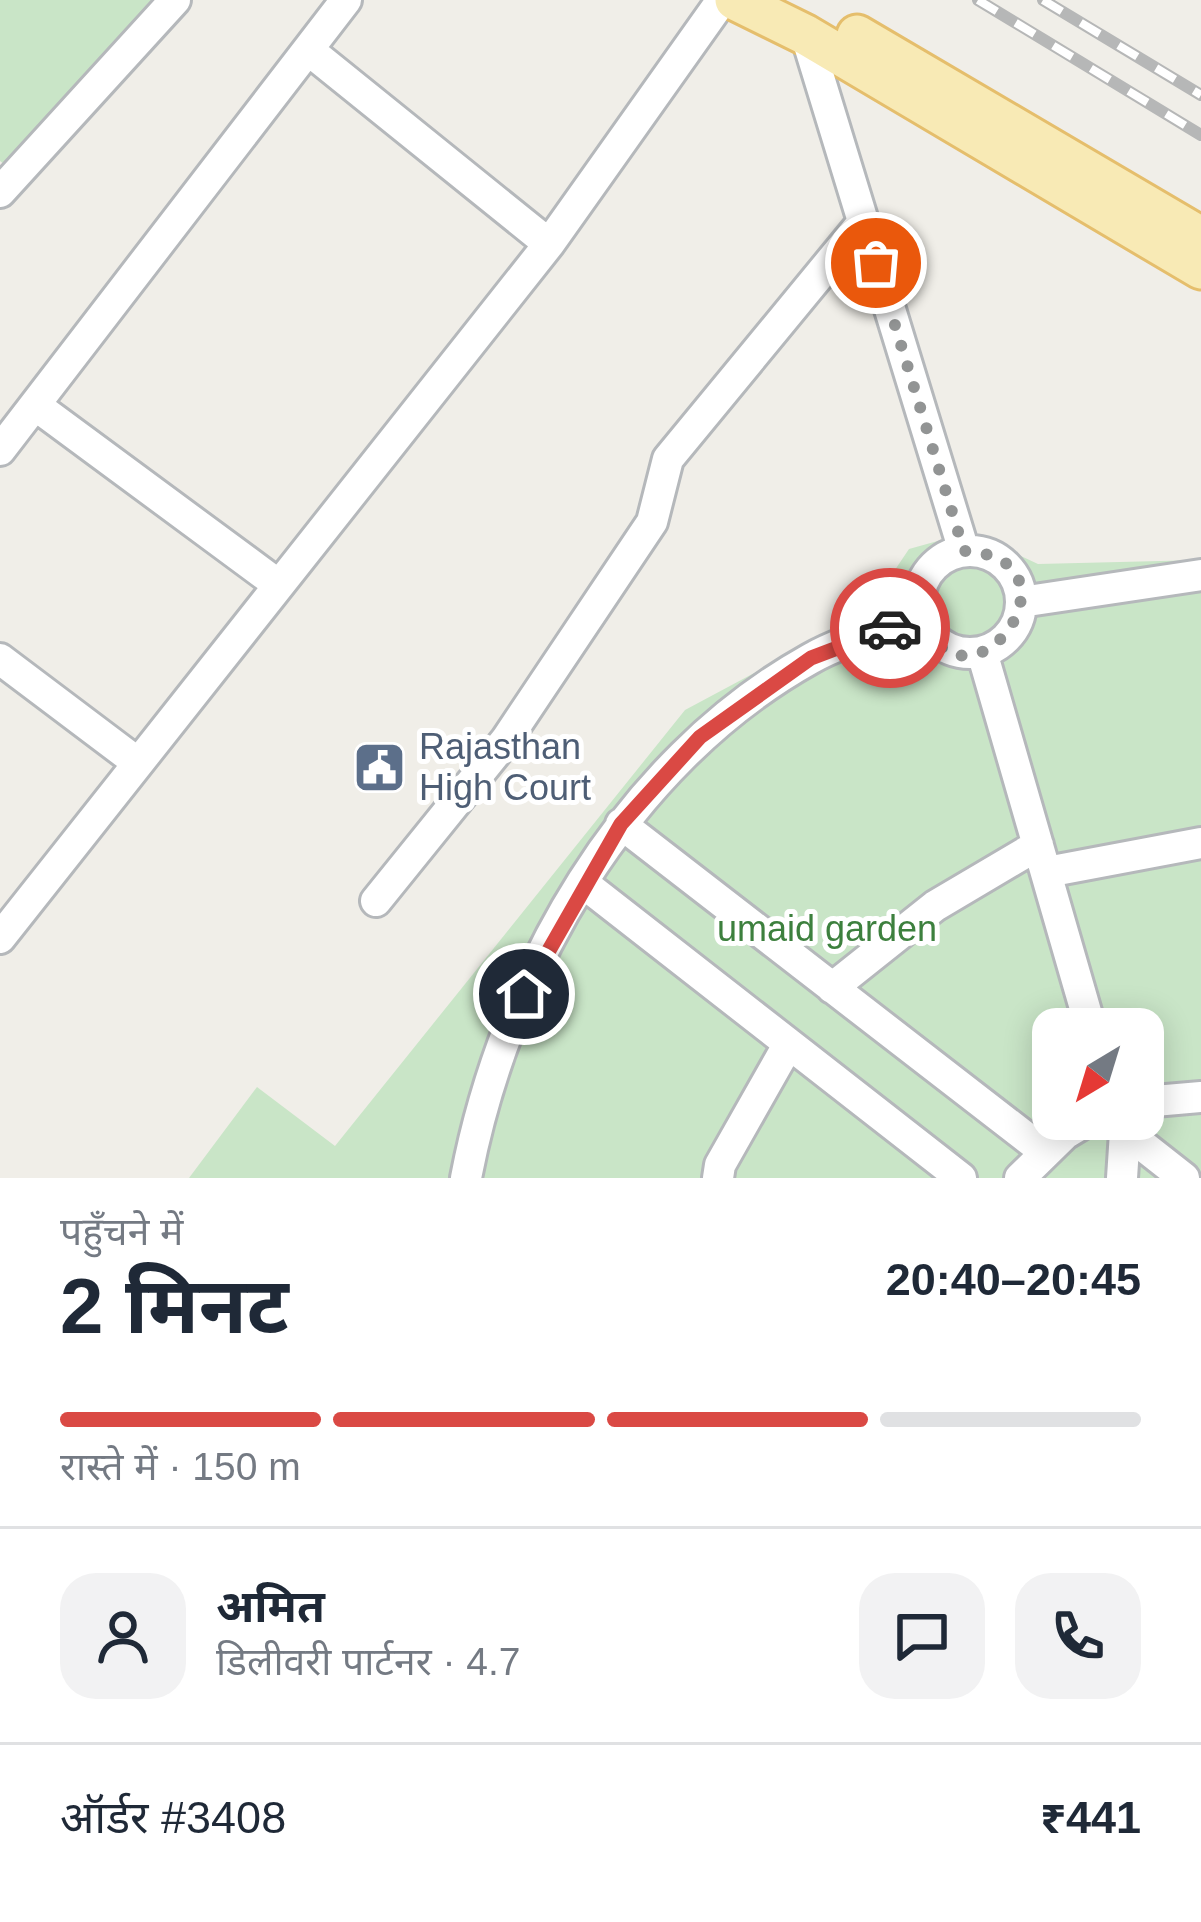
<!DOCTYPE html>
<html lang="hi">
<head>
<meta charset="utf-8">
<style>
  :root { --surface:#fff; --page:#f2f2f3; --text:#1f2937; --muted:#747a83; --line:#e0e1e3; --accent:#da4944 }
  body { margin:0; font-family:Helvetica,"Noto Sans Devanagari",sans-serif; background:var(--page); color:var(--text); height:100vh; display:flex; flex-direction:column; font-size:45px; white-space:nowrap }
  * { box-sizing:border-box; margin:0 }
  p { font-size:39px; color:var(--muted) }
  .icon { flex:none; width:66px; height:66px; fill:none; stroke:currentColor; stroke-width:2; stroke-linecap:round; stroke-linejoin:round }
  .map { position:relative; height:1178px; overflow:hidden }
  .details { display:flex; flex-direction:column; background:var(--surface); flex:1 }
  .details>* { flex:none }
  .needle { width:78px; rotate:218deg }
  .controls { position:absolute; left:1032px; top:1008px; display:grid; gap:24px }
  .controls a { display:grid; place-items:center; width:132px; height:132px; border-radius:24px; background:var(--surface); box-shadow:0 6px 30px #0003; font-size:60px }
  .pin { position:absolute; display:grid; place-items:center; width:102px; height:102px; color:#fff; margin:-51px; border:6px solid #fff; border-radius:50%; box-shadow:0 3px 12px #0007 }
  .courier { position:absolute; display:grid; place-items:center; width:120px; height:120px; margin:-60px; border:9px solid #da4944; border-radius:50%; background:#fff; color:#222; box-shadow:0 3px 15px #0007 }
  .overview em { font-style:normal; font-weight:700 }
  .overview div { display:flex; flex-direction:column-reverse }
  .overview { display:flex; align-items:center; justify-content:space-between; height:204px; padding:0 60px }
  h1 { font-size:78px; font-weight:700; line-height:90px }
  .bar { display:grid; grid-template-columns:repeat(4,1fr); gap:18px 12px; align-content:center; height:144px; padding:0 60px }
  .bar i { height:15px; border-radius:9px; background:var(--line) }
  .bar .selected { background:var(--accent) }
  .bar p { grid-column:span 4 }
  .line { display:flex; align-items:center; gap:30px; padding:0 60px; border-top:3px solid var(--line) }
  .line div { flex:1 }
  .round { display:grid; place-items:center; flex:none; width:126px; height:126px; border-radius:36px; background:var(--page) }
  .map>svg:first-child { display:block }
</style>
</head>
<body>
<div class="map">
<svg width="1201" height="1178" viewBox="0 0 1201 1178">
  <rect width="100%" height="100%" fill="#f0eee8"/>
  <path fill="#c9e5c7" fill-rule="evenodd" d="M 0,0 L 161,0 L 10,169 L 0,161 Z
    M 970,532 L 1038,564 L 1201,560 L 1201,1178 L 189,1178 L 257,1087 L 335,1146 L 685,710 L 866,613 L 909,549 ZM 1053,1029 L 1143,1029 L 1143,1119 L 1053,1119 Z"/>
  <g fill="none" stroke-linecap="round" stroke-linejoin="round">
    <defs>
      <path id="minor" d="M 806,35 L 964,551
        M 311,52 L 549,244
        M 0,192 L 175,0
        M 35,405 L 276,583
        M 0,450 L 346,0
        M919 602a51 51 0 1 1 102 0a51 51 0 1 1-102 0Z
        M 1021,602 L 1201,575
        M 982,652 L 1091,1029
        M 0,659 L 138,763
        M 621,824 L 1045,1152
        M 1047,872 L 1201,843
        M 583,883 L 961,1178
        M 376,901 L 506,740 L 652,522 L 668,459 L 863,222
        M 0,938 L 549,244 L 722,0
        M 832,988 L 935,906 L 1038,845
        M 1143,1102 L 1201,1097
        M 1109,1119 L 1184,1178
        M 466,1178 C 505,974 624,763 810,659 C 843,640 885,630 921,616
        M 718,1178 L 720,1165 L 788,1045
        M 1020,1178 L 1065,1134 L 1090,1119
        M 1122,1178 L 1125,1132"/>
      <path id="major" d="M 735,0 L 806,35 L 1201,269
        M 857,35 L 1201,237"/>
    </defs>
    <use href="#minor" stroke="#b5b8bb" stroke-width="36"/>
    <use href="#major" stroke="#e5be6c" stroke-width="45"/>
    <use href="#minor" stroke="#fff" stroke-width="30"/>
    <use href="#major" stroke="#f8eab5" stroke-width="39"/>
    <defs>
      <path id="rail" d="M 978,0 L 1201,135
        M 1043,0 L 1201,95"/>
    </defs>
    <use href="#rail" stroke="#b6b7b7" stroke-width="12"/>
    <use href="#rail" stroke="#fff" stroke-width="8" stroke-dasharray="22" stroke-linecap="butt"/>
  </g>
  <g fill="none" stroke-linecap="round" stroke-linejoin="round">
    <path stroke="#929494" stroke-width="12" stroke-dasharray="0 21.6" d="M 876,263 L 964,551 C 1095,558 966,732 921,616 L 890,628"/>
    <path stroke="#da4944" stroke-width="15" d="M 524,994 L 621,824 L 700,737 L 811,658 L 890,628"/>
  </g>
  <defs>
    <symbol id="civic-square" viewBox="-11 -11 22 22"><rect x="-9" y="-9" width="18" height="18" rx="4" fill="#5c6f8a" stroke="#fff"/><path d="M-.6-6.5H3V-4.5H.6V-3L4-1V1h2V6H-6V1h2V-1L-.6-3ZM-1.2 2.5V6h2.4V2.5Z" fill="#fff"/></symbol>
  </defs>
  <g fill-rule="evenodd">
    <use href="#civic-square" x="350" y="738" width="59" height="59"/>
  </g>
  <g text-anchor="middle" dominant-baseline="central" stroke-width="10" stroke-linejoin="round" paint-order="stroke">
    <g font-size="36" fill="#4e5e75" stroke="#fff" text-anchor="start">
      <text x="419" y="746">Rajasthan<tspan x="419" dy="41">High Court</tspan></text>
    </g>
    <g font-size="36" fill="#3d803e" stroke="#fff">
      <text x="827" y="928">umaid garden</text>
    </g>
  </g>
</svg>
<div class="controls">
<a><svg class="needle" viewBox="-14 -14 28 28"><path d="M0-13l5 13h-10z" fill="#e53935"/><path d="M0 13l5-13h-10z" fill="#747a83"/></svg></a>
</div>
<div class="pin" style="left:876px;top:263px;background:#ea580c"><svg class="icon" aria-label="bag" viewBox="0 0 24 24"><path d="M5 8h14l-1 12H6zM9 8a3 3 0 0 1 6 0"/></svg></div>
<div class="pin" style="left:524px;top:994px;background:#1f2937"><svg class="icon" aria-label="home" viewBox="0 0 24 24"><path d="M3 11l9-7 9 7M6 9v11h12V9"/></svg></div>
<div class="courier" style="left:890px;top:628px"><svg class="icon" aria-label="car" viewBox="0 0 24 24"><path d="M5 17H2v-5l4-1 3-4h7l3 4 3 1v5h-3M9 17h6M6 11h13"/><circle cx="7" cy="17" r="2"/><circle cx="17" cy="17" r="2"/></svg></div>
</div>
<section class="details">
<div class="overview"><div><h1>2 मिनट</h1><p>पहुँचने में</p></div><em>20:40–20:45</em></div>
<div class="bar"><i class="selected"></i><i class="selected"></i><i class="selected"></i><i></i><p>रास्ते में · 150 m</p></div>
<div class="line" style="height:216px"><a class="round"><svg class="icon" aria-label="person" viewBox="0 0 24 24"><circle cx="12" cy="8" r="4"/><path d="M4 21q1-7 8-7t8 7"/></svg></a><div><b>अमित</b><p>डिलीवरी पार्टनर · 4.7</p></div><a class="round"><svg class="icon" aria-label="chat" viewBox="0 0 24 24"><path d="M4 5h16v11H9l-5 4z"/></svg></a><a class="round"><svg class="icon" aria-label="phone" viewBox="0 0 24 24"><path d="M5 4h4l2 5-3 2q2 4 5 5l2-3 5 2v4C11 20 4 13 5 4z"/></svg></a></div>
<div class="line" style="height:156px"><div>ऑर्डर #3408</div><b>₹441</b></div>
</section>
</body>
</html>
